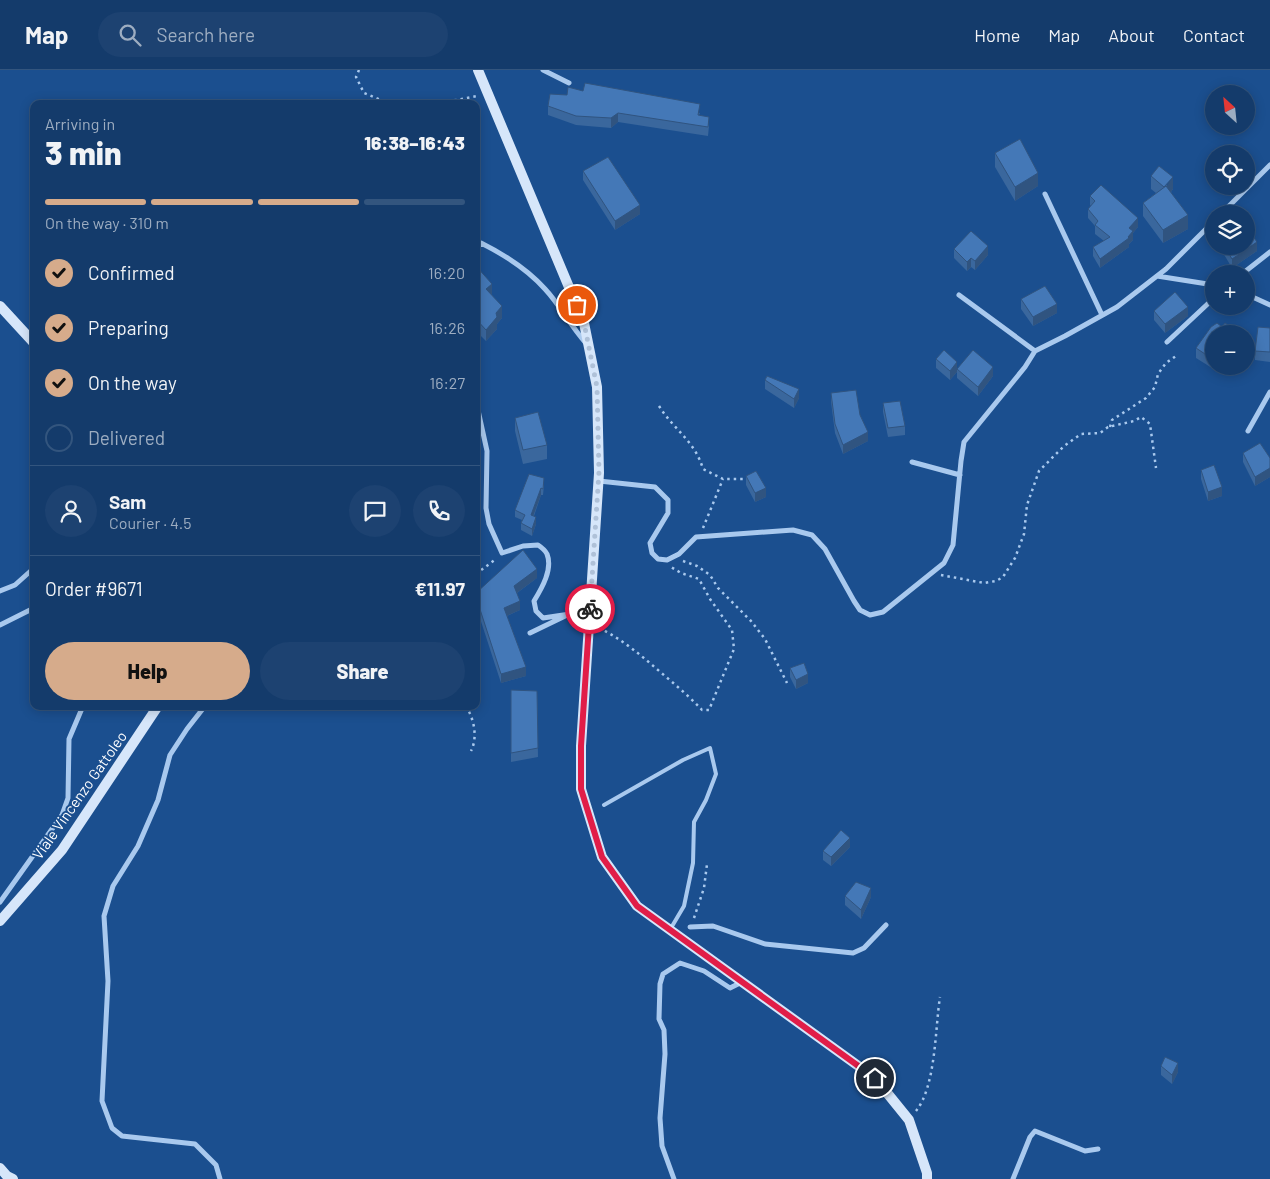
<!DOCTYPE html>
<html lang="en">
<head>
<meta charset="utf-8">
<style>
  :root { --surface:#143b6b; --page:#1d4271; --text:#f1f3f6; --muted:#9dadc1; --line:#33557e; --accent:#d6ab8b }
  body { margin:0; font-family:Barlow,sans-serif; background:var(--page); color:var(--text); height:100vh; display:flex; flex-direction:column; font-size:19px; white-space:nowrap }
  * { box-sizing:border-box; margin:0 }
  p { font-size:16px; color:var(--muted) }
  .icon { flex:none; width:28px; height:28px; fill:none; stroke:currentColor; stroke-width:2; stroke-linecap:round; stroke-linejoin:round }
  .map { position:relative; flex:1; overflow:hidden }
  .details { position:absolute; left:30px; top:30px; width:450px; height:610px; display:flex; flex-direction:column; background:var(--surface); border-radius:10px; box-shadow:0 2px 12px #0003,0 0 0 1px var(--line) }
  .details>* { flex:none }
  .needle { width:32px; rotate:333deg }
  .buttons { position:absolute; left:1205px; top:15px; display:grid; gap:10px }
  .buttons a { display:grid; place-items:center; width:50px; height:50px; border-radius:50%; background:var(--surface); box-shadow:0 2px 12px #0003,0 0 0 1px var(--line); font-size:25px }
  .pin { position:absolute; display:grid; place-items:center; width:42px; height:42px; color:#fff; margin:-21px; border:2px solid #fff; border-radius:50%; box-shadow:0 1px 5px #0007 }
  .courier { position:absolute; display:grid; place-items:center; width:50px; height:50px; margin:-25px; border:4px solid #e11d48; border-radius:50%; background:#fff; color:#222; box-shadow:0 1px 6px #0007 }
  .headline em { font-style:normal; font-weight:800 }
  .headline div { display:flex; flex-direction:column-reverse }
  .headline { display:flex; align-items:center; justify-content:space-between; height:85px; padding:0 15px }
  h1 { font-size:32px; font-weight:800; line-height:38px }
  .bar { display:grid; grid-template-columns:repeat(4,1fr); gap:8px 5px; align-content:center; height:60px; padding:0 15px }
  .bar i { height:6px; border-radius:4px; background:var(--line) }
  .bar .selected { background:var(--accent) }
  .bar p { grid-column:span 4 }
  .line { display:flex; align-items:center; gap:12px; padding:0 15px; border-top:1px solid var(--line) }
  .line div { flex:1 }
  .round { display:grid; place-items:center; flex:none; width:52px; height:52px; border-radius:26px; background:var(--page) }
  ol { padding:0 15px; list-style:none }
  li { display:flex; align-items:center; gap:15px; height:55px }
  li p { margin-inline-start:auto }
  li .icon { padding:5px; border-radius:50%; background:var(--accent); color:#111; stroke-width:4 }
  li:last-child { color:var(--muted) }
  li i { width:28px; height:28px; border:2px solid var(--line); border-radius:50% }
  .button { display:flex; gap:10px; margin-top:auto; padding:10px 15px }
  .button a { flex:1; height:58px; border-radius:30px; background:var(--accent); color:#111; font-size:20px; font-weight:800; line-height:58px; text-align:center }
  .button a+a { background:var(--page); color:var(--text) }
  header { display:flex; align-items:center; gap:30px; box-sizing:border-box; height:70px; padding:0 25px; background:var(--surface); border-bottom:1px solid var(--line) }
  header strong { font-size:24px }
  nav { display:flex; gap:28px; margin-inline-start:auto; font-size:18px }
  .search { width:350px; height:45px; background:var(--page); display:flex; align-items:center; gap:12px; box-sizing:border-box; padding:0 18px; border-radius:28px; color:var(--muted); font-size:19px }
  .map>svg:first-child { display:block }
</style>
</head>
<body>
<header>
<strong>Map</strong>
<div class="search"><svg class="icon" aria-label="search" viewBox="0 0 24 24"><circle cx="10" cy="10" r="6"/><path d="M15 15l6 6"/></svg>Search here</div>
<nav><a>Home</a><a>Map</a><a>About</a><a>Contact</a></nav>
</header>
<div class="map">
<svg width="1270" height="1109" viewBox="0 0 1270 1109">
  <rect width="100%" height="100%" fill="#1b4f8f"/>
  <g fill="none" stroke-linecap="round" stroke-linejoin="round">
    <path stroke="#a9c9ee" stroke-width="2.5" stroke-dasharray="2.5 4" stroke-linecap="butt" d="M 359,0 L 356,7 L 364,23 L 391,34
      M 435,34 L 477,26
      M 659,336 C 674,360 695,371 703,399 L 723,409 L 748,409
      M 1110,357 L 1112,350 L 1146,328 L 1155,317 L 1158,304 L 1166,293 L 1176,286
      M 703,458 L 723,409
      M 683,491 L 697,496 L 710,505 L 718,518 L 751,551 L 765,569 L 787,613
      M 476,504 L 496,489
      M 941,505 L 984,513 L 996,511 L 1003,507 L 1015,488 L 1024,464 L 1027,435 L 1039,401 L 1064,376 L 1081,364 L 1100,363 L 1108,357 L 1134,351 L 1141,347 L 1150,354 L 1156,398
      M 599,558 C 624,570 644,588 665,606 C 678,617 691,628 702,640 L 709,640 L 734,579 L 732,560 L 710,529 L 699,509 L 681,503 L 671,497
      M 466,636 C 474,649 478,667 471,681
      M 694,848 L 704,818 L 707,794
      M 916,1041 C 936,1016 935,959 940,927"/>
    <path stroke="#a9c9ee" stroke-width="4" d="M 604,735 L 683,690 L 710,678 L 716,704 L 706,730 L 694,752 L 693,793 L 684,836 L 671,858"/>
    <path stroke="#a9c9ee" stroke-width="5" d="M 543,0 L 569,13
      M 1045,124 L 1102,245
      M 1221,144 L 1270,95
      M 476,179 L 481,173 C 505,185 527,199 545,219 C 560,235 570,255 585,272
      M 1242,204 L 1270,182
      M 1157,206 L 1214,215
      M 1246,224 L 1270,235
      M 959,225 L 1035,281
      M 1167,272 L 1214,228
      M 476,331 L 487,381 L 486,438 L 489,454 L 502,483 L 523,476 L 538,475 C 541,477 545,480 547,484 C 553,499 542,518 534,531 L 536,541 L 543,548 L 570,544
      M 1248,361 L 1270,322
      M 912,392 L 960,405
      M 599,411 L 655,417 L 668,430 L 668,443 L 650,473 L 652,483 L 658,489 L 667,490 L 679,484 L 696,467 L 793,460 L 812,465 L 825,479 L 854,531 L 860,540 L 870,545 L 883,542 L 944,493 L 953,475 L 961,391 L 964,372 L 1025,297 L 1035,281 L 1065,266 L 1117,237 L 1166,199 L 1214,151
      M 0,521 L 15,515 L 34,498
      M 0,555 L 34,538
      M 530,563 L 590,534
      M 205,636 L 187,659 L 170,685 L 158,730 L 138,776 L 113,816 L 104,846 L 108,911 L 102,1031 L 112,1058 L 122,1066 L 195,1074 L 216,1095 L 220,1109
      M 0,832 L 62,745 L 68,728 L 69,669 L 83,636
      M 690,857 L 713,856 L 765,874 L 853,883 L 864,878 L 886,855
      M 674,1109 L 662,1076 L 660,1048 L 665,984 L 664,960 L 659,949 L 660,914 L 663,904 L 680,893 L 704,901 L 730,918 L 742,912
      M 1013,1109 L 1030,1067 L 1035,1061 L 1085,1081 L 1098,1079"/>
    <path stroke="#d6e6fa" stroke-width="10" d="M 478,0 L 584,253 L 597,317 L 599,403 L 581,676 L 581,719 L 602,787 L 637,836 L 875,1008 L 909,1050 L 927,1103 L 927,1109
      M 0,236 L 34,273
      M 0,851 L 62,780 L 158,636
      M 0,1098 L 7,1106 L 13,1109"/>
  </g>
  <path fill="#3a679d" d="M 583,21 L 700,43 L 699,45 L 709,56 L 708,66 L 618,52 L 611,58 L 576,55 L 548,45 L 548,36 L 567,25 Z
    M 995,83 L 1038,116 L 1015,131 L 995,97 Z
    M 583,101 L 640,144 L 615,160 L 583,110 Z
    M 1151,106 L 1173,119 L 1171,122 L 1188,159 L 1163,173 L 1143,146 L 1143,133 L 1156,123 L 1151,119 Z
    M 1090,126 L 1138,157 L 1133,163 L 1133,170 L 1129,174 L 1129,177 L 1100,198 L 1093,186 L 1093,177 L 1104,171 L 1095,164 L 1095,156 L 1088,148 L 1088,139 L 1091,136 L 1090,135 Z
    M 1219,176 L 1246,176 L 1257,181 L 1232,198 Z
    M 954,179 L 988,185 L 975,200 L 971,197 L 967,201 L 954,188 Z
    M 476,196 L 492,225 L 502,248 L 497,254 L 497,259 L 486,271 L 476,261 Z
    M 1021,229 L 1057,243 L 1033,256 L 1021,239 Z
    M 1154,241 L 1188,246 L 1165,263 L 1154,250 Z
    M 1217,253 L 1222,257 L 1225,253 L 1238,262 L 1238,264 L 1214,264 L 1214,296 L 1225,296 L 1220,303 L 1196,288 L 1196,278 L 1211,257 Z
    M 1270,258 L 1270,292 L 1255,290 L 1255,281 Z
    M 936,289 L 957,298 L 993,306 L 978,326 L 957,308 L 957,302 L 950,310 L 936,298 Z
    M 765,310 L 799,328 L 794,338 L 765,319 Z
    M 831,323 L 868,371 L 843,384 L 835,363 L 831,332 Z
    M 883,333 L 905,356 L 905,365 L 888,367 L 883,342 Z
    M 515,348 L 547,375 L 547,389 L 523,394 L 515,361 Z
    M 1243,383 L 1270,388 L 1270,407 L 1255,416 L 1243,392 Z
    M 1201,400 L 1222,426 L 1208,431 L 1201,409 Z
    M 746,406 L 766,427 L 755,432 L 746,415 Z
    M 544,415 L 543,425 L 541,425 L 534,446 L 536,454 L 532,466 L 521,460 L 521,453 L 522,450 L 515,447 L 515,440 Z
    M 537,508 L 517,523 L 520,540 L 507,546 L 526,606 L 501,613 L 476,536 L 476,523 Z
    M 790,598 L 808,613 L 796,619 L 790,607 Z
    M 511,620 L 537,621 L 538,687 L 511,692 Z
    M 850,777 L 831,796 L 823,790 L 823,781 Z
    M 845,826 L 871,827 L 861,849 L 845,835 Z
    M 1161,996 L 1178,1002 L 1172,1014 L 1161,1005 Z"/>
  <path fill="#305480" d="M 618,43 L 618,52 L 611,58 L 611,48 Z
    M 1038,103 L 1038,116 L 1015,131 L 1015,117 Z
    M 1173,107 L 1173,119 L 1165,130 L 1165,118 Z
    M 640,135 L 640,144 L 615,160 L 615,151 Z
    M 1188,145 L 1188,159 L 1163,173 L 1163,160 Z
    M 1138,148 L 1138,157 L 1133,163 L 1133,170 L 1129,174 L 1129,177 L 1100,198 L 1100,189 Z
    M 1257,172 L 1257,181 L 1232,198 L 1232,189 Z
    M 988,176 L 988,185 L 975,200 L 975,191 Z
    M 971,188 L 971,197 L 967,201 L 967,192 Z
    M 492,214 L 492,226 L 486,219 Z
    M 1057,234 L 1057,243 L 1033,256 L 1033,247 Z
    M 502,236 L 502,248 L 497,254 L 497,259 L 486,271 L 486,260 L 496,243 Z
    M 1188,237 L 1188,246 L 1165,263 L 1165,254 Z
    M 957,292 L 957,302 L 950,310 L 950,301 Z
    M 1220,296 L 1225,296 L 1220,303 Z
    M 993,297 L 993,306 L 978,326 L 978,317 Z
    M 799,319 L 799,328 L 794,338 L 794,329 Z
    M 868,362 L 868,371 L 843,384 L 843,375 Z
    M 1270,398 L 1270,407 L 1255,416 L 1255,407 Z
    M 1222,417 L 1222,426 L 1208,431 L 1208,422 Z
    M 541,418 L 541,425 L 531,452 L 531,445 Z
    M 766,418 L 766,427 L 755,432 L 755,423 Z
    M 536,447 L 536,454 L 532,466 L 532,459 Z
    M 537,499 L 537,508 L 514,525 L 514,516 Z
    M 520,531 L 520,540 L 504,547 L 504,538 Z
    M 526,597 L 526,606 L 501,613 L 501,604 Z
    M 808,604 L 808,613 L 796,619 L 796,610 Z
    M 850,768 L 850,777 L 831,796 L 831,787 Z
    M 871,818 L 871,827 L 861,849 L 861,840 Z
    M 1178,993 L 1178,1002 L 1172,1014 L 1172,1005 Z"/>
  <path fill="#4478b7" stroke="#305480" d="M 585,13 L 700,34 L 698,45 L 709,47 L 708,57 L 618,43 L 611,48 L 576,46 L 548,36 L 550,24 L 567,25 L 568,17 L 583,21 Z
    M 1020,69 L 1038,103 L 1015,117 L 995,83 Z
    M 608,87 L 640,135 L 615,151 L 583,101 Z
    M 1159,96 L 1173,107 L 1164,117 L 1151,106 Z
    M 1101,115 L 1138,148 L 1129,158 L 1133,161 L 1128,167 L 1129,168 L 1100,189 L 1093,177 L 1110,167 L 1095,155 L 1098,151 L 1088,139 L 1095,131 L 1090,126 Z
    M 1166,116 L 1188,145 L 1163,160 L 1143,133 Z
    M 1246,156 L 1257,172 L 1232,189 L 1224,176 L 1246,176 Z
    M 971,161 L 988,176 L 975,191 L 971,188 L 967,192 L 954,179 Z
    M 476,196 L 492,214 L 486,219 L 502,236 L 496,243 L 497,247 L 486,260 L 476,249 Z
    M 1045,216 L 1057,234 L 1033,247 L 1021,229 Z
    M 1175,222 L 1188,237 L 1165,254 L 1154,241 Z
    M 1217,253 L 1222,257 L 1225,253 L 1238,262 L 1236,264 L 1214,264 L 1214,290 L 1196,278 L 1211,257 Z
    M 1258,257 L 1270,258 L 1270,282 L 1255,281 Z
    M 944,280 L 957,292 L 950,301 L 936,289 Z
    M 973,280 L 993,297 L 978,317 L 957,299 Z
    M 767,306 L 799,319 L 794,329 L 765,310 Z
    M 856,320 L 860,345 L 868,362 L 843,375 L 835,354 L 831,323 Z
    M 900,331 L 905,356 L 888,358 L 883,333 Z
    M 538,342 L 547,375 L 523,380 L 515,348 Z
    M 1260,373 L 1270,388 L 1270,398 L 1255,407 L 1243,383 Z
    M 1214,395 L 1222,417 L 1208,422 L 1201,400 Z
    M 756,401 L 766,418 L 755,423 L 746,406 Z
    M 529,404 L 544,408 L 543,419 L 541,418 L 531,445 L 536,447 L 532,459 L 521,453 L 525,445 L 515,440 Z
    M 523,480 L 537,499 L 514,516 L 520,531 L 504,538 L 526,597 L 501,604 L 476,527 L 476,523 Z
    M 804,593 L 808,604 L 796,610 L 790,598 Z
    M 511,620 L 537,621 L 538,678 L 511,683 Z
    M 841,760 L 850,768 L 831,787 L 823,781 Z
    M 856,812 L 871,818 L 861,840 L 845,826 Z
    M 1165,987 L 1178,993 L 1172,1005 L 1161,996 Z"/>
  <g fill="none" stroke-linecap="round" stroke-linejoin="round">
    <path stroke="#afc1d8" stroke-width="5" stroke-dasharray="0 9" d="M 577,235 L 584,253 L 597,317 L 599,402 L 590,539"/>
    <path stroke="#e11d48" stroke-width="6" d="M 590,539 L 581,676 L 581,719 L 602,787 L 637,836 L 875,1008"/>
  </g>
  <g text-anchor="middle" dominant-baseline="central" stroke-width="4" stroke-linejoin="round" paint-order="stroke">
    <g font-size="15" fill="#fff" stroke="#1b4f8f">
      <text transform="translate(79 725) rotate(-55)">Viale Vincenzo Gattoleo</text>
    </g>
  </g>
</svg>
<div class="buttons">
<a><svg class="needle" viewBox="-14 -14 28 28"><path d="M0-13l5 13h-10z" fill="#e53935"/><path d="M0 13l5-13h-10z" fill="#9dadc1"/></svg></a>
<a><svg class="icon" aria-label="locate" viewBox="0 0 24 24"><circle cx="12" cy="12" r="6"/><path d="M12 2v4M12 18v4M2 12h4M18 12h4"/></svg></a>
<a><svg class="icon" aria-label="layers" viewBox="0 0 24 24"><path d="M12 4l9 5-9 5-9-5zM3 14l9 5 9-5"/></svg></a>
<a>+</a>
<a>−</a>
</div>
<div class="pin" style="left:577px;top:235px;background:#ea580c"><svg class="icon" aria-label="bag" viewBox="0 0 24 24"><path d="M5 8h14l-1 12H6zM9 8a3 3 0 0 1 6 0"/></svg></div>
<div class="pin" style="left:875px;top:1008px;background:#1f2937"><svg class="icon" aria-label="home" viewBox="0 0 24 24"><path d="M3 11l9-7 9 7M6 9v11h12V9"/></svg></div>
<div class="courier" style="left:590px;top:539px"><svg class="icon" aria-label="bike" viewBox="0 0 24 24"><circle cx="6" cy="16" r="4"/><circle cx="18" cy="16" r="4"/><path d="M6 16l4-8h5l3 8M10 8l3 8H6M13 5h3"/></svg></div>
<section class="details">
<div class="headline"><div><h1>3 min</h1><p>Arriving in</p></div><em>16:38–16:43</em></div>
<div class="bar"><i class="selected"></i><i class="selected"></i><i class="selected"></i><i></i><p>On the way · 310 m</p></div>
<ol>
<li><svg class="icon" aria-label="check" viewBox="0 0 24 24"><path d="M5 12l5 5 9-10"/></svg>Confirmed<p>16:20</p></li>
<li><svg class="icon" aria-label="check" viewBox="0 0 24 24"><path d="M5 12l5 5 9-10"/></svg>Preparing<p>16:26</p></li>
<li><svg class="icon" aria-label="check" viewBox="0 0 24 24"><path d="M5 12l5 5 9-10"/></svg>On the way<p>16:27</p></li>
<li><i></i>Delivered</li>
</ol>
<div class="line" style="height:90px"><a class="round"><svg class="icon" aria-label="person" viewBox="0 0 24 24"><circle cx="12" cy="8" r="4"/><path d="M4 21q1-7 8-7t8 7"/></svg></a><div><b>Sam</b><p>Courier · 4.5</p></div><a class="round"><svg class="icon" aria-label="chat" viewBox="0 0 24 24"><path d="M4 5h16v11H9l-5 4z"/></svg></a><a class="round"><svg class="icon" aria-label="phone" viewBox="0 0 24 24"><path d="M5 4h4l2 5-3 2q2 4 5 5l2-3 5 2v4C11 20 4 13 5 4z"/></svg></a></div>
<div class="line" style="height:65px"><div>Order #9671</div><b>€11.97</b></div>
<div class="button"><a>Help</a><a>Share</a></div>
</section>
</div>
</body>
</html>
